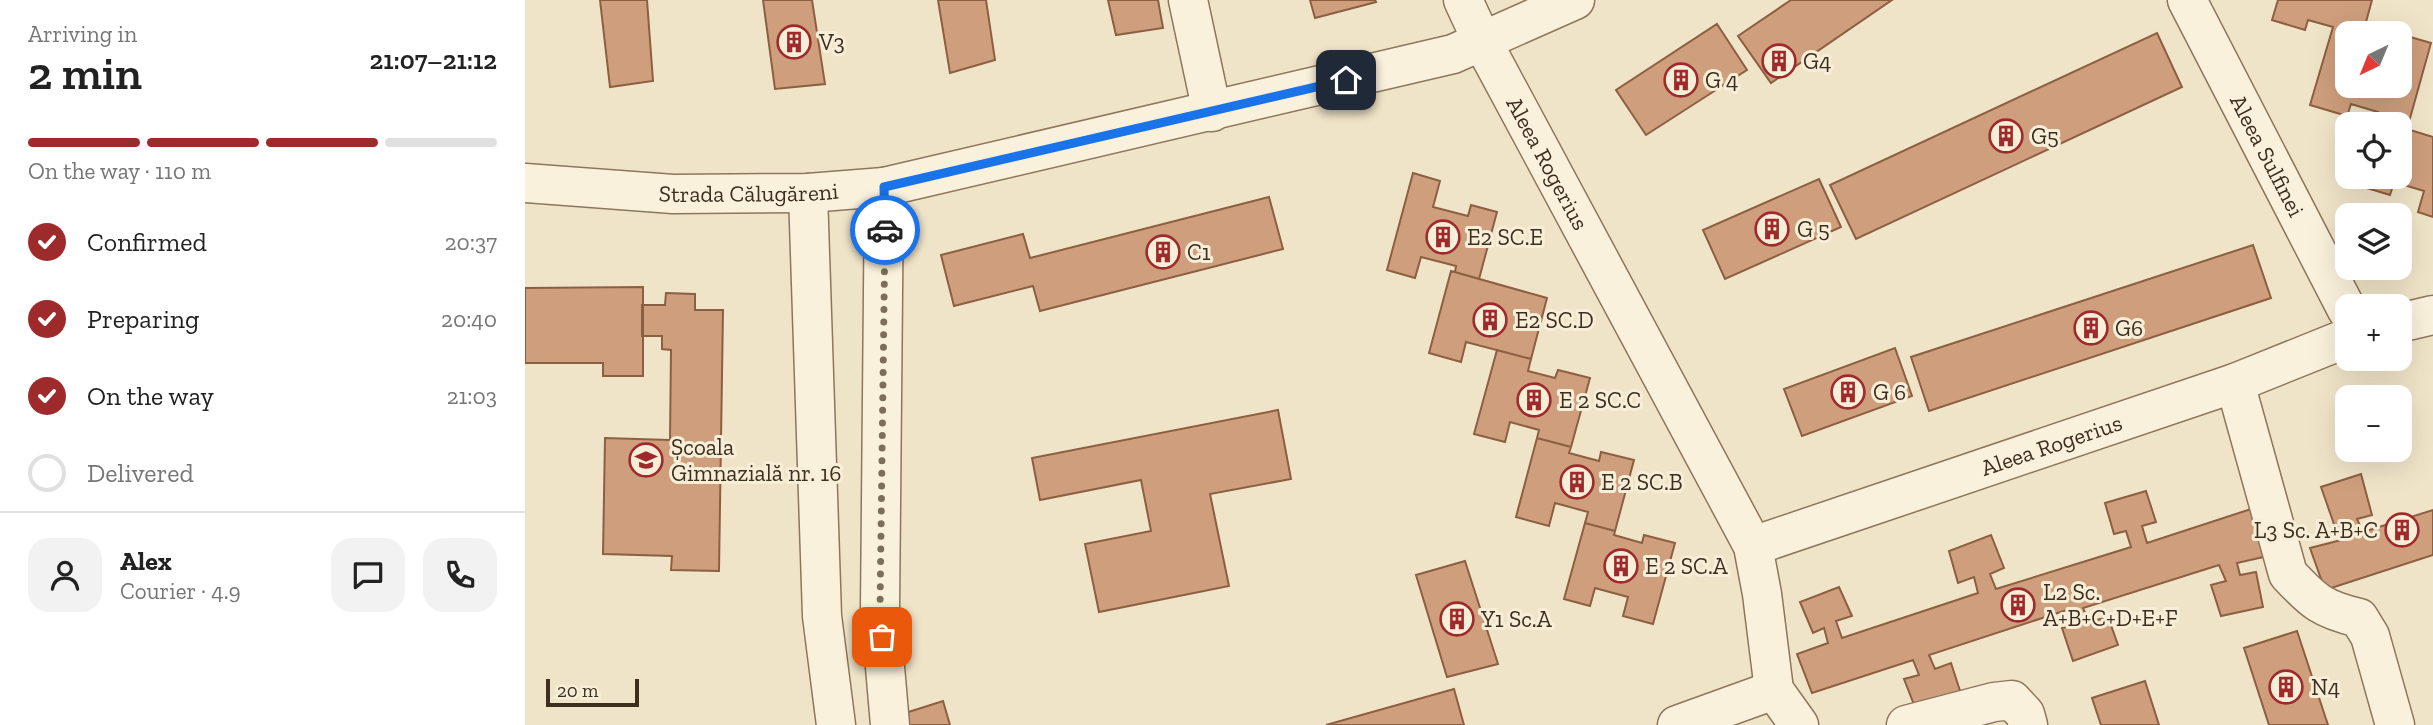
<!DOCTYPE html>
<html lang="en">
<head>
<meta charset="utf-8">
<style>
  :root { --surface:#fff; --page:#f2f2f2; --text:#222; --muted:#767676; --line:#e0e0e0; --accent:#9e2a2b }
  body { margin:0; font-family:"Zilla Slab",serif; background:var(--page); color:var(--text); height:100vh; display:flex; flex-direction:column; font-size:26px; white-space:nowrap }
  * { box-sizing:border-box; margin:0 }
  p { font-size:23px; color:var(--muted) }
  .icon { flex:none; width:38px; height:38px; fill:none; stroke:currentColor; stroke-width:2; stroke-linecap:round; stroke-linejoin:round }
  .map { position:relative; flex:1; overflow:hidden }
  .sheet { display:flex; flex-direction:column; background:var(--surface); width:525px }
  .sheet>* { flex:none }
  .needle { width:46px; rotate:223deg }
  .controls { position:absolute; left:1810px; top:21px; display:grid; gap:14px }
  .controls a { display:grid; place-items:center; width:77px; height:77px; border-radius:14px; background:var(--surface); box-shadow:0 7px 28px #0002; font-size:35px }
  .scale { position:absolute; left:21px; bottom:18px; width:93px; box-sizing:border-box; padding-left:7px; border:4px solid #3d2e20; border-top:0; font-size:19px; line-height:24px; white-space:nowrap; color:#3d2e20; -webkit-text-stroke:5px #f7eed8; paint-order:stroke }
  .pin { position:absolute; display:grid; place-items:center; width:60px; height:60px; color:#fff; margin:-30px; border-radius:14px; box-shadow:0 4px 10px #0006 }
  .courier { position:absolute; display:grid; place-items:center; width:70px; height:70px; margin:-35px; border:5px solid #1a73e8; border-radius:50%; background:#fff; color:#222; box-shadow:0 2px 9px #0007 }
  .headline em { font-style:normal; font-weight:600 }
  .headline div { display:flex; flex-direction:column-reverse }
  .headline { display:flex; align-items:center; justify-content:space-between; height:119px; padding:0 28px }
  h1 { font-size:46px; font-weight:600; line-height:52px }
  .bar { display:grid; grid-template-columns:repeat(4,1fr); gap:10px 7px; align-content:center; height:84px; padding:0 28px }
  .bar i { height:9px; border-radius:5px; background:var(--line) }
  .bar .selected { background:var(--accent) }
  .bar p { grid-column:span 4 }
  .line { display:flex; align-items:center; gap:18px; padding:0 28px; border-top:2px solid var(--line) }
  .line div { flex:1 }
  .round { display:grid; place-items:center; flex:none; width:74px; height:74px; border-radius:21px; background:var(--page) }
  ol { padding:0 28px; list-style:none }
  li { display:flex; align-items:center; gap:21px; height:77px }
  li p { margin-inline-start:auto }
  li .icon { padding:7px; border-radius:50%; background:var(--accent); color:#fff; stroke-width:4 }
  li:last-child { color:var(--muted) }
  li i { width:38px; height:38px; border:4px solid var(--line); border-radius:50% }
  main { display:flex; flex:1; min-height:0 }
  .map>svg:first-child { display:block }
</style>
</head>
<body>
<main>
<section class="sheet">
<div class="headline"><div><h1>2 min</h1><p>Arriving in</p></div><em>21:07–21:12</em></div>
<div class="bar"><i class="selected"></i><i class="selected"></i><i class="selected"></i><i></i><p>On the way · 110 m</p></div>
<ol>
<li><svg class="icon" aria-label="check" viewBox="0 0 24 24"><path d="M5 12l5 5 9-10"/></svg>Confirmed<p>20:37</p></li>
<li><svg class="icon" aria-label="check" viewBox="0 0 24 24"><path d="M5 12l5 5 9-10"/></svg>Preparing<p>20:40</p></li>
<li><svg class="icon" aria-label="check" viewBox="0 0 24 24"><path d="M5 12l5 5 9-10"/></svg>On the way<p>21:03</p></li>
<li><i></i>Delivered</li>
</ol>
<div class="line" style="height:126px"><a class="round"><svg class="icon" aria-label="person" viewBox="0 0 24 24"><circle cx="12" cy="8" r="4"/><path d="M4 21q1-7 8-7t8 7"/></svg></a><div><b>Alex</b><p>Courier · 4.9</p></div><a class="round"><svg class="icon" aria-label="chat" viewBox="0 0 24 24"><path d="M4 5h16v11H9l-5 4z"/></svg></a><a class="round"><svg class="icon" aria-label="phone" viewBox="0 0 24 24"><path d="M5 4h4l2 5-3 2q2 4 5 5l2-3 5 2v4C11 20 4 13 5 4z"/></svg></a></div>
</section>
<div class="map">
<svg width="1908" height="725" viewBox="0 0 1908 725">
  <rect width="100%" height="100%" fill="#f0e4c8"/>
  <path fill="#cf9f7d" stroke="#8d5f41" stroke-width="2" d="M 75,0 L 122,0 L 128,81 L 85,87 Z
    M 238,0 L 287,0 L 300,84 L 250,89 Z
    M 413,0 L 461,0 L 470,60 L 425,73 Z
    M 583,0 L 633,0 L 638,28 L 591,35 Z
    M 785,0 L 850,0 L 851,2 L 790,18 Z
    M 1266,0 L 1367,0 L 1246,83 L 1213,36 Z
    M 1753,0 L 1847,0 L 1838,33 L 1822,33 L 1822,86 L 1874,86 L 1875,34 L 1906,43 L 1882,129 L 1908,137 L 1908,217 L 1893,212 L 1899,191 L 1869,182 L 1865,195 L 1832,185 L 1834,177 L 1874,177 L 1874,124 L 1849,124 L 1853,112 L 1826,104 L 1822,116 L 1785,105 L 1808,27 L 1783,20 L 1780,30 L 1747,20 Z
    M 1192,24 L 1222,70 L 1121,135 L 1091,90 Z
    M 1632,33 L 1657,87 L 1331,239 L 1305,185 Z
    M 888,173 L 915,181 L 908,207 L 943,216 L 946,205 L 972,212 L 954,279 L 930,272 L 931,266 L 896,257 L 890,278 L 862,270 Z
    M 1294,179 L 1316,227 L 1200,279 L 1178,230 Z
    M 744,197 L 758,249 L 515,311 L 508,286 L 429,306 L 416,255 L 498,234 L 505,258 Z
    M 1728,245 L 1746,298 L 1404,411 L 1386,357 Z
    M 926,271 L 1022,298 L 1006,359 L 941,342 L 936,362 L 904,353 Z
    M 118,287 L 118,376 L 78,376 L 78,363 L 0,363 L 0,288 Z
    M 141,293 L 170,294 L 170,310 L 198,310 L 194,571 L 146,570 L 147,556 L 78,554 L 80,438 L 145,440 L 146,350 L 137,349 L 137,336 L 117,336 L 117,305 L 140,305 Z
    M 1370,348 L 1387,396 L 1277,436 L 1259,389 Z
    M 972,350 L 1006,359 L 1003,371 L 1030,378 L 1033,370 L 1065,378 L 1046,447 L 1012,438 L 1014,430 L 985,422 L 980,442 L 949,434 Z
    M 753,410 L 766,479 L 685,494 L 704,586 L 574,612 L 560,544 L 626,531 L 616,480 L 515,500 L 507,458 Z
    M 1012,438 L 1046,447 L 1044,453 L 1074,461 L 1076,452 L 1109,460 L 1090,531 L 1060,523 L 1063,512 L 1030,503 L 1024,526 L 991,517 Z
    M 1836,474 L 1847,515 L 1832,519 L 1838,532 L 1908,510 L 1908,555 L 1800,590 L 1785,548 L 1828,537 L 1823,523 L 1810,527 L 1796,487 Z
    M 1621,491 L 1631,522 L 1617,526 L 1622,543 L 1726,509 L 1743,556 L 1712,563 L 1715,575 L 1731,572 L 1738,607 L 1696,616 L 1686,585 L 1701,581 L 1694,565 L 1558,608 L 1564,622 L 1583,617 L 1593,645 L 1548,661 L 1537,628 L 1552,625 L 1545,609 L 1404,655 L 1410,669 L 1426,663 L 1437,697 L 1393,715 L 1379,679 L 1394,675 L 1388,660 L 1287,693 L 1272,654 L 1303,643 L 1299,628 L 1288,633 L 1275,602 L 1314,587 L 1327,616 L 1311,621 L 1317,638 L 1453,593 L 1449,577 L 1433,583 L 1424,551 L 1466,535 L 1479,568 L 1465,574 L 1471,589 L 1606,547 L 1601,531 L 1589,534 L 1580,503 Z
    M 1060,523 L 1090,531 L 1089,535 L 1117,543 L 1119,535 L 1150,543 L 1128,624 L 1098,616 L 1103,597 L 1070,588 L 1065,606 L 1039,599 Z
    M 940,561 L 973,664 L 922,677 L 891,575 Z
    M 1772,631 L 1803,725 L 1744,725 L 1719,648 Z
    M 1620,681 L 1634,725 L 1576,725 L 1567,698 Z
    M 929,689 L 939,725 L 801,725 Z
    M 418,701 L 425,725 L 374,725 L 371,716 Z"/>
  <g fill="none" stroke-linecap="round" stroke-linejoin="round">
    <defs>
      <g id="minor">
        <path d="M 663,0 L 687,112"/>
        <path id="s1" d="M 938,0 L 957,41 L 1228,546 L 1237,594 L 1249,690 L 1274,725"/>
        <path id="s2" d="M 1662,0 L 1822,310"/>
        <path id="s3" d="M 0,183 L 148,194 L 283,193 L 359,187 L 928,54 L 1050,0"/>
        <path d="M 359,187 L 355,609 L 365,725"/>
        <path d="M 283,193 L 297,616 L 311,725"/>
        <path d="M 1874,323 L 1908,315"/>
        <path d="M 1710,383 L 1763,574 C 1789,602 1797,609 1834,618 L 1845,636 L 1870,725"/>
        <path id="s4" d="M 1228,546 L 1710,383 L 1822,338"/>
        <path d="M 1152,725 L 1249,690"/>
        <path d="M 1381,725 L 1469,702 L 1487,700 L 1500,714 L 1503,725"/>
      </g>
    </defs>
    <use href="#minor" stroke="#8d765c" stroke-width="41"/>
    <use href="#minor" stroke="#faf1dc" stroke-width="38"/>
  </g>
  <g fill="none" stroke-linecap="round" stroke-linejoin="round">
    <path stroke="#7c6e5b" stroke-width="7" stroke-dasharray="0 12.6" d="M 357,637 L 355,609 L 360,230"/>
    <path stroke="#1a73e8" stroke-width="9" d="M 360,230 L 359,187 L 821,80"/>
  </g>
  <defs>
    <symbol id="building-ring" viewBox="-11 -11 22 22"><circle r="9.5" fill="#f7eed8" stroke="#9e2a2b" stroke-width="1.5"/><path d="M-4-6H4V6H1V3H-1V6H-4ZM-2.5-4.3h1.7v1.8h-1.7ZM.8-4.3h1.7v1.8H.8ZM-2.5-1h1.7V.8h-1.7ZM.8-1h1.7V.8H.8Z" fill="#9e2a2b"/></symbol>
    <symbol id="school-ring" viewBox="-11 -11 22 22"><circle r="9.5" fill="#f7eed8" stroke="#9e2a2b" stroke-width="1.5"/><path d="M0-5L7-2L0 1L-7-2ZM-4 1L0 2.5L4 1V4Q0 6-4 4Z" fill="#9e2a2b"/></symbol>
  </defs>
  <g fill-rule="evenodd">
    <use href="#building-ring" x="250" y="23" width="38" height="38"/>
    <use href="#building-ring" x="1235" y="42" width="38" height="38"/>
    <use href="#building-ring" x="1137" y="61" width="38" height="38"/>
    <use href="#building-ring" x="1462" y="117" width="38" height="38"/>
    <use href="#building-ring" x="1228" y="210" width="38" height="38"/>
    <use href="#building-ring" x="899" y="218" width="38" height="38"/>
    <use href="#building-ring" x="619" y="233" width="38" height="38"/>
    <use href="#building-ring" x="946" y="301" width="38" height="38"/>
    <use href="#building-ring" x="1547" y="309" width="38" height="38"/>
    <use href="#building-ring" x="1304" y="373" width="38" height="38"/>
    <use href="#building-ring" x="990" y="381" width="38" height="38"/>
    <use href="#school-ring" x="102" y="441" width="38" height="38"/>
    <use href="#building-ring" x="1033" y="463" width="38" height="38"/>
    <use href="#building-ring" x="1858" y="511" width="38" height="38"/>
    <use href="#building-ring" x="1077" y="547" width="38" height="38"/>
    <use href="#building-ring" x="1474" y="586" width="38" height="38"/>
    <use href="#building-ring" x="913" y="600" width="38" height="38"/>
    <use href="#building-ring" x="1742" y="668" width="38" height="38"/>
  </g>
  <g text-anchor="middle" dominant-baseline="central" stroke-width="6" stroke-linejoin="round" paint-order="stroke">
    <g font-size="23" fill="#3d2e20" stroke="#f7eed8" text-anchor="start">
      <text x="294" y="42">V3</text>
      <text x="1278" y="61">G4</text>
      <text x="1180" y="80">G 4</text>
      <text x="1506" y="136">G5</text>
      <text x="1272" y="229">G 5</text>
      <text x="942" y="237">E2 SC.E</text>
      <text x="662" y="252">C1</text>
      <text x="990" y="320">E2 SC.D</text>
      <text x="1590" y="328">G6</text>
      <text x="1348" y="392">G 6</text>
      <text x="1034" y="400">E 2 SC.C</text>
      <text x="146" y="447">Școala<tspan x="146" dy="26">Gimnazială nr. 16</tspan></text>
      <text x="1076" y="482">E 2 SC.B</text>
      <text x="1853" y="530" text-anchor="end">L3 Sc. A+B+C</text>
      <text x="1120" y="566">E 2 SC.A</text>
      <text x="1518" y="592">L2 Sc.<tspan x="1518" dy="26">A+B+C+D+E+F</tspan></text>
      <text x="956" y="619">Y1 Sc.A</text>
      <text x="1786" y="687">N4</text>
    </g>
    <g font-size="23" fill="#3d2e20" stroke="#f7eed8">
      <text stroke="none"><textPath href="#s2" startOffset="175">Aleea Sulfinei</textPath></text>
      <text stroke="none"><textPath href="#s1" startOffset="184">Aleea Rogerius</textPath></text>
      <text stroke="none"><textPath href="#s3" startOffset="224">Strada Călugăreni</textPath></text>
      <text stroke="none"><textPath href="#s4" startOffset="315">Aleea Rogerius</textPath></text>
    </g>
  </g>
</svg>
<div class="controls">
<a><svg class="needle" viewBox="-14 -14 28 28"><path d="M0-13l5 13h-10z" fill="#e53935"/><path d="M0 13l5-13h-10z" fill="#767676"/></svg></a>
<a><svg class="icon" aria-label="locate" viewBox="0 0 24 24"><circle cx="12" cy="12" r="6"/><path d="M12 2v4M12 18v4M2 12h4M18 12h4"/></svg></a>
<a><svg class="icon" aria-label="layers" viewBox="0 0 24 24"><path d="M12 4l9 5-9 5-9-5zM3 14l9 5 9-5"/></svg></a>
<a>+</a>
<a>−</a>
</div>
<div class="scale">20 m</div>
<div class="pin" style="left:357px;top:637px;background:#ea580c"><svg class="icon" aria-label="bag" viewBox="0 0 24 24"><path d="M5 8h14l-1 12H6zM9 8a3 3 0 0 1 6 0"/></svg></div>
<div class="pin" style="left:821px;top:80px;background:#1f2937"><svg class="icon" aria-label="home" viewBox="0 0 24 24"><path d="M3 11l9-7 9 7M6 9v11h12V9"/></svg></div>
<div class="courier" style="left:360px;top:230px"><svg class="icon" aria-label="car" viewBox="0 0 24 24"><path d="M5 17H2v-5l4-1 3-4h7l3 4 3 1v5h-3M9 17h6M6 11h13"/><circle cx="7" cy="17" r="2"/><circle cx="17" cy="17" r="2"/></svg></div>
</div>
</main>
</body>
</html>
